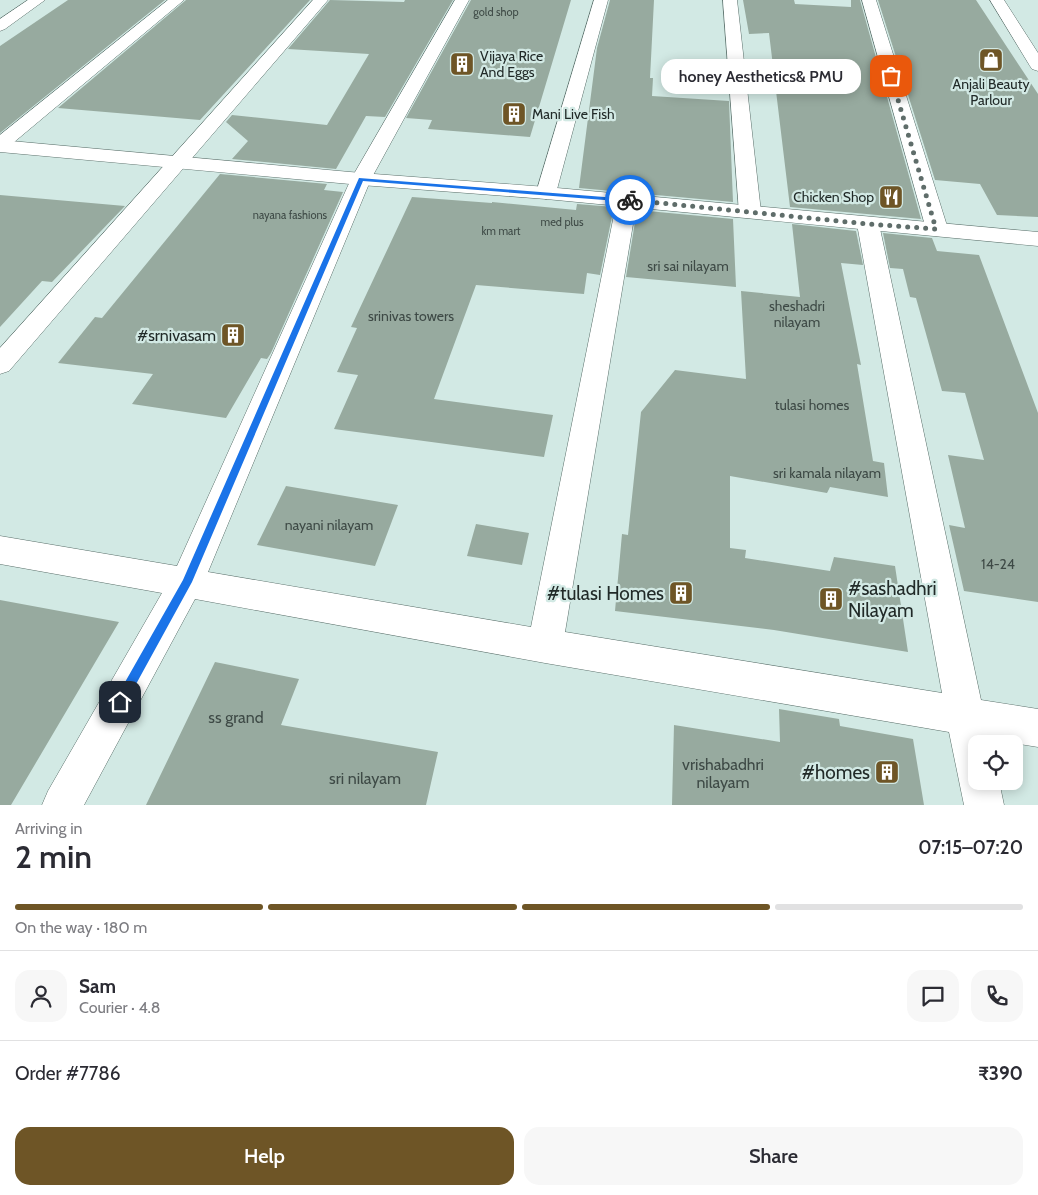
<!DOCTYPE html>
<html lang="en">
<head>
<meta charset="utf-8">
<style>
  :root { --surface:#fff; --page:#f7f7f7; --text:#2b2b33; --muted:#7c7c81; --line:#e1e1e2; --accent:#6e5526 }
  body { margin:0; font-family:Cabin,sans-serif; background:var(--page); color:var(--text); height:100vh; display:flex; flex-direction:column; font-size:19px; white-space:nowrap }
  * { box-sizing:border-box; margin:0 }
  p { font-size:16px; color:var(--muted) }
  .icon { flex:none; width:28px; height:28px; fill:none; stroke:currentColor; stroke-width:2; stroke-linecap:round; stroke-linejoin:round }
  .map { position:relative; height:805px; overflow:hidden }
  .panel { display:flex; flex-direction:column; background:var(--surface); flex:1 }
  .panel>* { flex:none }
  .buttons { position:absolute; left:968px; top:735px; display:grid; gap:10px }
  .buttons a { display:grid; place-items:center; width:55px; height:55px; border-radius:10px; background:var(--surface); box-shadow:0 2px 12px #0003; font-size:25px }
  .pin { position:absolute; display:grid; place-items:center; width:42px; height:42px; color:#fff; margin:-21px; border-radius:10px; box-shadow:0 2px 8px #0006 }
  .courier { position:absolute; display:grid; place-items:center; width:50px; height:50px; margin:-25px; border:4px solid #1a73e8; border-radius:50%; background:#fff; color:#222; box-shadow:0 1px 6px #0007 }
  .bubble { position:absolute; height:35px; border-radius:15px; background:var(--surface); box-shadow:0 2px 12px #0003; font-size:16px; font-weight:600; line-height:35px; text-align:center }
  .headline em { font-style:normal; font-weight:600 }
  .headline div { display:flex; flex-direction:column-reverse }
  .headline { display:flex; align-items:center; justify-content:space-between; height:85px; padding:0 15px }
  h1 { font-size:32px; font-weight:600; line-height:38px }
  .bar { display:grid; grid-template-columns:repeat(4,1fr); gap:8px 5px; align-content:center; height:60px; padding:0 15px }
  .bar i { height:6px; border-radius:4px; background:var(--line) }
  .bar .current { background:var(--accent) }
  .bar p { grid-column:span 4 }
  .line { display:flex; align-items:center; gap:12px; padding:0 15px; border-top:1px solid var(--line) }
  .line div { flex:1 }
  .round { display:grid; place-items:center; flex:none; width:52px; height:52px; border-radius:15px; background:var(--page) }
  .action { display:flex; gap:10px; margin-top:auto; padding:10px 15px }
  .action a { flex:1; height:58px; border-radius:15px; background:var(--accent); color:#fff; font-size:20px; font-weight:600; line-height:58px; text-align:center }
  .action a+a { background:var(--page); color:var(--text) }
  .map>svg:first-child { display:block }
</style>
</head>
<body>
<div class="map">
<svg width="1038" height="805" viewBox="0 0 1038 805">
  <rect width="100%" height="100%" fill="#d2e9e4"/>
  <path fill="#97aa9f" d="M 68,0 L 165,0 L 0,133 L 0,46 Z
    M 186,0 L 310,0 L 200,120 L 58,108 Z
    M 330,0 L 404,2 L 405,0 L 453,0 L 385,117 L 366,116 L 336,169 L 232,159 L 248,141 L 226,122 L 232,115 L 327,125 L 369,54 L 288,49 Z
    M 471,0 L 571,0 L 530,137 L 428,129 L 432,120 L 406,118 Z
    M 610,0 L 654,0 L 650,78 L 653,78 L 652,96 L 729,101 L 733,202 L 579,188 L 597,48 Z
    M 743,0 L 794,0 L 795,4 L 851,7 L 851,0 L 860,0 L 921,219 L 790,207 L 769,33 L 749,34 Z
    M 878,0 L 976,0 L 1038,94 L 1038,217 L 997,215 L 980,184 L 935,180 Z
    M 220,174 L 327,184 L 324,190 L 343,192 L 271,353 L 267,359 L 261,358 L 226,418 L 132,404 L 153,374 L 58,363 L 95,317 L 102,318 Z
    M 0,195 L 125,206 L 52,282 L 42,281 L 0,327 Z
    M 412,197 L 492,203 L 492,202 L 576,210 L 577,204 L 614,207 L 600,275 L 587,273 L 584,294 L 476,285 L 434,399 L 553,415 L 544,457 L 334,429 L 358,375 L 337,372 L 357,328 L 351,327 Z
    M 637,210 L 733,219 L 736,287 L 626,277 Z
    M 792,224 L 856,231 L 863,265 L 841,263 L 861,365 L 857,364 L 873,461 L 884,463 L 888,497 L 830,487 L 827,493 L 730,476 L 730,548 L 746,550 L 745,558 L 830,571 L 834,557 L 895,566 L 908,652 L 774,630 L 615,611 L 622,534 L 628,535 L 641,412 L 675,370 L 746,379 L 741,291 L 800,297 Z
    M 883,233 L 932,238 L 937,251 L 979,255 L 1038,413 L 1038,602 L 964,591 L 949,525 L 965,528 L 948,455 L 984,460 L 965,393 L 942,391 L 916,298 L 910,297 L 903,269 L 890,268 Z
    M 286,486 L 398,505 L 375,566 L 257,545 Z
    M 476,524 L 529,533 L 522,565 L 467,556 Z
    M 0,600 L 119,622 L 11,805 L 0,805 Z
    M 215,662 L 299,679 L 281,725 L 438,752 L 426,805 L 146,805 Z
    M 779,709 L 839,719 L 840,726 L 913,739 L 924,805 L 672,805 L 674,725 L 780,742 Z"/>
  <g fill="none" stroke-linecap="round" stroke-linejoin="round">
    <defs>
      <path id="minor" d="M 28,0 L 45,0 L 5,29 L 0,31 L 0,19 Z
        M 168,0 L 184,0 L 7,148 L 0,150 L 0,135 Z
        M 313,0 L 328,0 L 9,371 L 0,374 L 0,348 Z
        M 455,0 L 469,0 L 371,179 L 208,572 L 531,627 L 617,200 L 620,196 L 627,194 L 634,196 L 637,200 L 565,632 L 942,693 L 857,224 L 860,219 L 868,218 L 876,219 L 879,224 L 981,700 L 1038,709 L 1038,747 L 989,739 L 990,744 L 976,744 L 976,781 L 999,781 L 1004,805 L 964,805 L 949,732 L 545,663 L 195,599 L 84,805 L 42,805 L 48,791 L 162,593 L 0,564 L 0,536 L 177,566 L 351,179 Z
        M 594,0 L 608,0 L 556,193 L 553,197 L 546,199 L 539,197 L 536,193 Z
        M 723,0 L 737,0 L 761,212 L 758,217 L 750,218 L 742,217 L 739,212 Z
        M 862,0 L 876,0 L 948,229 L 945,234 L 937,236 L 929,234 L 926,229 Z
        M 990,0 L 1004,0 L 1038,53 L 1038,71 L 1032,69 L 1030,66 Z"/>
      <path id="tertiary" d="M 0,140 L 361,173 L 546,187 L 1038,232 L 1038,246 L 546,199 L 361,185 L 0,152 Z"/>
    </defs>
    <use href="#minor" stroke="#5a6f6a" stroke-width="1"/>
    <use href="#tertiary" stroke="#5a6f6a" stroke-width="1"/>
    <use href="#minor" fill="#fff" fill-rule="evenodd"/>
    <use href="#tertiary" fill="#fff" fill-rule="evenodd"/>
  </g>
  <path fill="#1a73e8" d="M 359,178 L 630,199 L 633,200 L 630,202 L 363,181 L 192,582 L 124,706 L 120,708 L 116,706 L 114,702 L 116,698 L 183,580 Z"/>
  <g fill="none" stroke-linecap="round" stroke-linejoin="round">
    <path stroke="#5f6d6a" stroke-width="5" stroke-dasharray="0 9" d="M 630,200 L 868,224 L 936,229 L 891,76"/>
  </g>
  <defs>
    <symbol id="shop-square" viewBox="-11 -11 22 22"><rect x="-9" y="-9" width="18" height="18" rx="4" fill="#6e5526" stroke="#d2e9e4"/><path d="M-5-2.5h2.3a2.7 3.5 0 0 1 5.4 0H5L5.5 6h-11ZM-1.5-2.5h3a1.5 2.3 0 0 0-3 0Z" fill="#fff"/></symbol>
    <symbol id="building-square" viewBox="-11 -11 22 22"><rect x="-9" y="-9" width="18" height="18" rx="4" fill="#6e5526" stroke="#d2e9e4"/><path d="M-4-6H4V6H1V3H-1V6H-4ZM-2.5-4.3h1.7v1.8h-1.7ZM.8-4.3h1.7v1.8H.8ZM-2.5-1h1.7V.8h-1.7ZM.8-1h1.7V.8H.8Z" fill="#fff"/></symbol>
    <symbol id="restaurant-square" viewBox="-11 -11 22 22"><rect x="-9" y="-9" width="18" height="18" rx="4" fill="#6e5526" stroke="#d2e9e4"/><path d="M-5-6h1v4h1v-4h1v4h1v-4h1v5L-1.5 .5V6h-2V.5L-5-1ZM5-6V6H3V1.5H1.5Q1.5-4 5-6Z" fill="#fff"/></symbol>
  </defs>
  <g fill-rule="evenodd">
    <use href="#shop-square" x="977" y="46" width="28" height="28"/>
    <use href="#building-square" x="448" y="50" width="28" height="28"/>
    <use href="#building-square" x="500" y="100" width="28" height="28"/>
    <use href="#restaurant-square" x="877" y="183" width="28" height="28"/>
    <use href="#building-square" x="219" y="321" width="28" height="28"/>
    <use href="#building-square" x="667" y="579" width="28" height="28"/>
    <use href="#building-square" x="817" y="585" width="28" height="28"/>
    <use href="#building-square" x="873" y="758" width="28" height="28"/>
  </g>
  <g text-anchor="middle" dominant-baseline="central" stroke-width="4.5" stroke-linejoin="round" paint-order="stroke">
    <g font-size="11" fill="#3e4a46">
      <text x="496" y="12">gold shop</text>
      <text x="290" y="215">nayana fashions</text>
      <text x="562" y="222">med plus</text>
      <text x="501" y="231">km mart</text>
    </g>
    <g font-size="14" fill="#212a28" stroke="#d2e9e4" text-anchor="start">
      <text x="480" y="56">Vijaya Rice<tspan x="480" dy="16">And Eggs</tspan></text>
      <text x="991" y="84" text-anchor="middle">Anjali Beauty<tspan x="991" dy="16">Parlour</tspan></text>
      <text x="532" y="114">Mani Live Fish</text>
      <text x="874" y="197" text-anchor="end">Chicken Shop</text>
    </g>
    <g font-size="14" fill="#3e4a46">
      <text x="688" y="266">sri sai nilayam</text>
      <text x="797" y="306">sheshadri<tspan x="797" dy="16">nilayam</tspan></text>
      <text x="411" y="316">srinivas towers</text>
      <text x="812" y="405">tulasi homes</text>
      <text x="827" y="473">sri kamala nilayam</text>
      <text x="329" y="525">nayani nilayam</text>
      <text x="998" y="564">14-24</text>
    </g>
    <g font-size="16" fill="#212a28" stroke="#d2e9e4" text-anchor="end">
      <text x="216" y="335">#srnivasam</text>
    </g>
    <g font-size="16" fill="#3e4a46">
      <text x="236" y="717">ss grand</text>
      <text x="723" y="764">vrishabadhri<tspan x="723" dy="18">nilayam</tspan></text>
      <text x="365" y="778">sri nilayam</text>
    </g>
    <g font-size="19" fill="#212a28" stroke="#d2e9e4" text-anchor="end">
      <text x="848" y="588" text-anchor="start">#sashadhri<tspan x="848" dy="22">Nilayam</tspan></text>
      <text x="664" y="593">#tulasi Homes</text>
      <text x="870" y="772">#homes</text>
    </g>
  </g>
</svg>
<div class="buttons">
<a><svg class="icon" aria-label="locate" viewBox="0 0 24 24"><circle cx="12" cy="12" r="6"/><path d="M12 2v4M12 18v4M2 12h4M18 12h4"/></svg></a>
</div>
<div class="pin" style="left:891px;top:76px;background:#ea580c"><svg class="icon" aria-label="bag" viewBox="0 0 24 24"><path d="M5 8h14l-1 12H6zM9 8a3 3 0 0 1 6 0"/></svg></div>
<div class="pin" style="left:120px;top:702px;background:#1f2937"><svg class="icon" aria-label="home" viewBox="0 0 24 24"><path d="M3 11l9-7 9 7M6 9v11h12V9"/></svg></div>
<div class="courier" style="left:630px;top:200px"><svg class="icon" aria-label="bike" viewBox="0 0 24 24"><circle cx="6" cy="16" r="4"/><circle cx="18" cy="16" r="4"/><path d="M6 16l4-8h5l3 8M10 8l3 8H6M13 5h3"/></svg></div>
<div class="bubble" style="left:661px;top:59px;width:200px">honey Aesthetics&amp; PMU</div>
</div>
<section class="panel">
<div class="headline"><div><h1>2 min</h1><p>Arriving in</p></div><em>07:15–07:20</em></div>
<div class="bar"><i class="current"></i><i class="current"></i><i class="current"></i><i></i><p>On the way · 180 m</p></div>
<div class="line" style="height:90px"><a class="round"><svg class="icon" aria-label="person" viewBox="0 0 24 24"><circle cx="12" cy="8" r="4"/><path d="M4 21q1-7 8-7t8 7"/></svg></a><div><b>Sam</b><p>Courier · 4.8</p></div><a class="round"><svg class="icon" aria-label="chat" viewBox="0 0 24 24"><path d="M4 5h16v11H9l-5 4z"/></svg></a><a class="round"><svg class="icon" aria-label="phone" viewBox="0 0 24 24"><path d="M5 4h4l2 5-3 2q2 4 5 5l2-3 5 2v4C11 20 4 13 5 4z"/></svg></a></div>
<div class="line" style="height:65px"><div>Order #7786</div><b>₹390</b></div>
<div class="action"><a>Help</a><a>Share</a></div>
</section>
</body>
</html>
